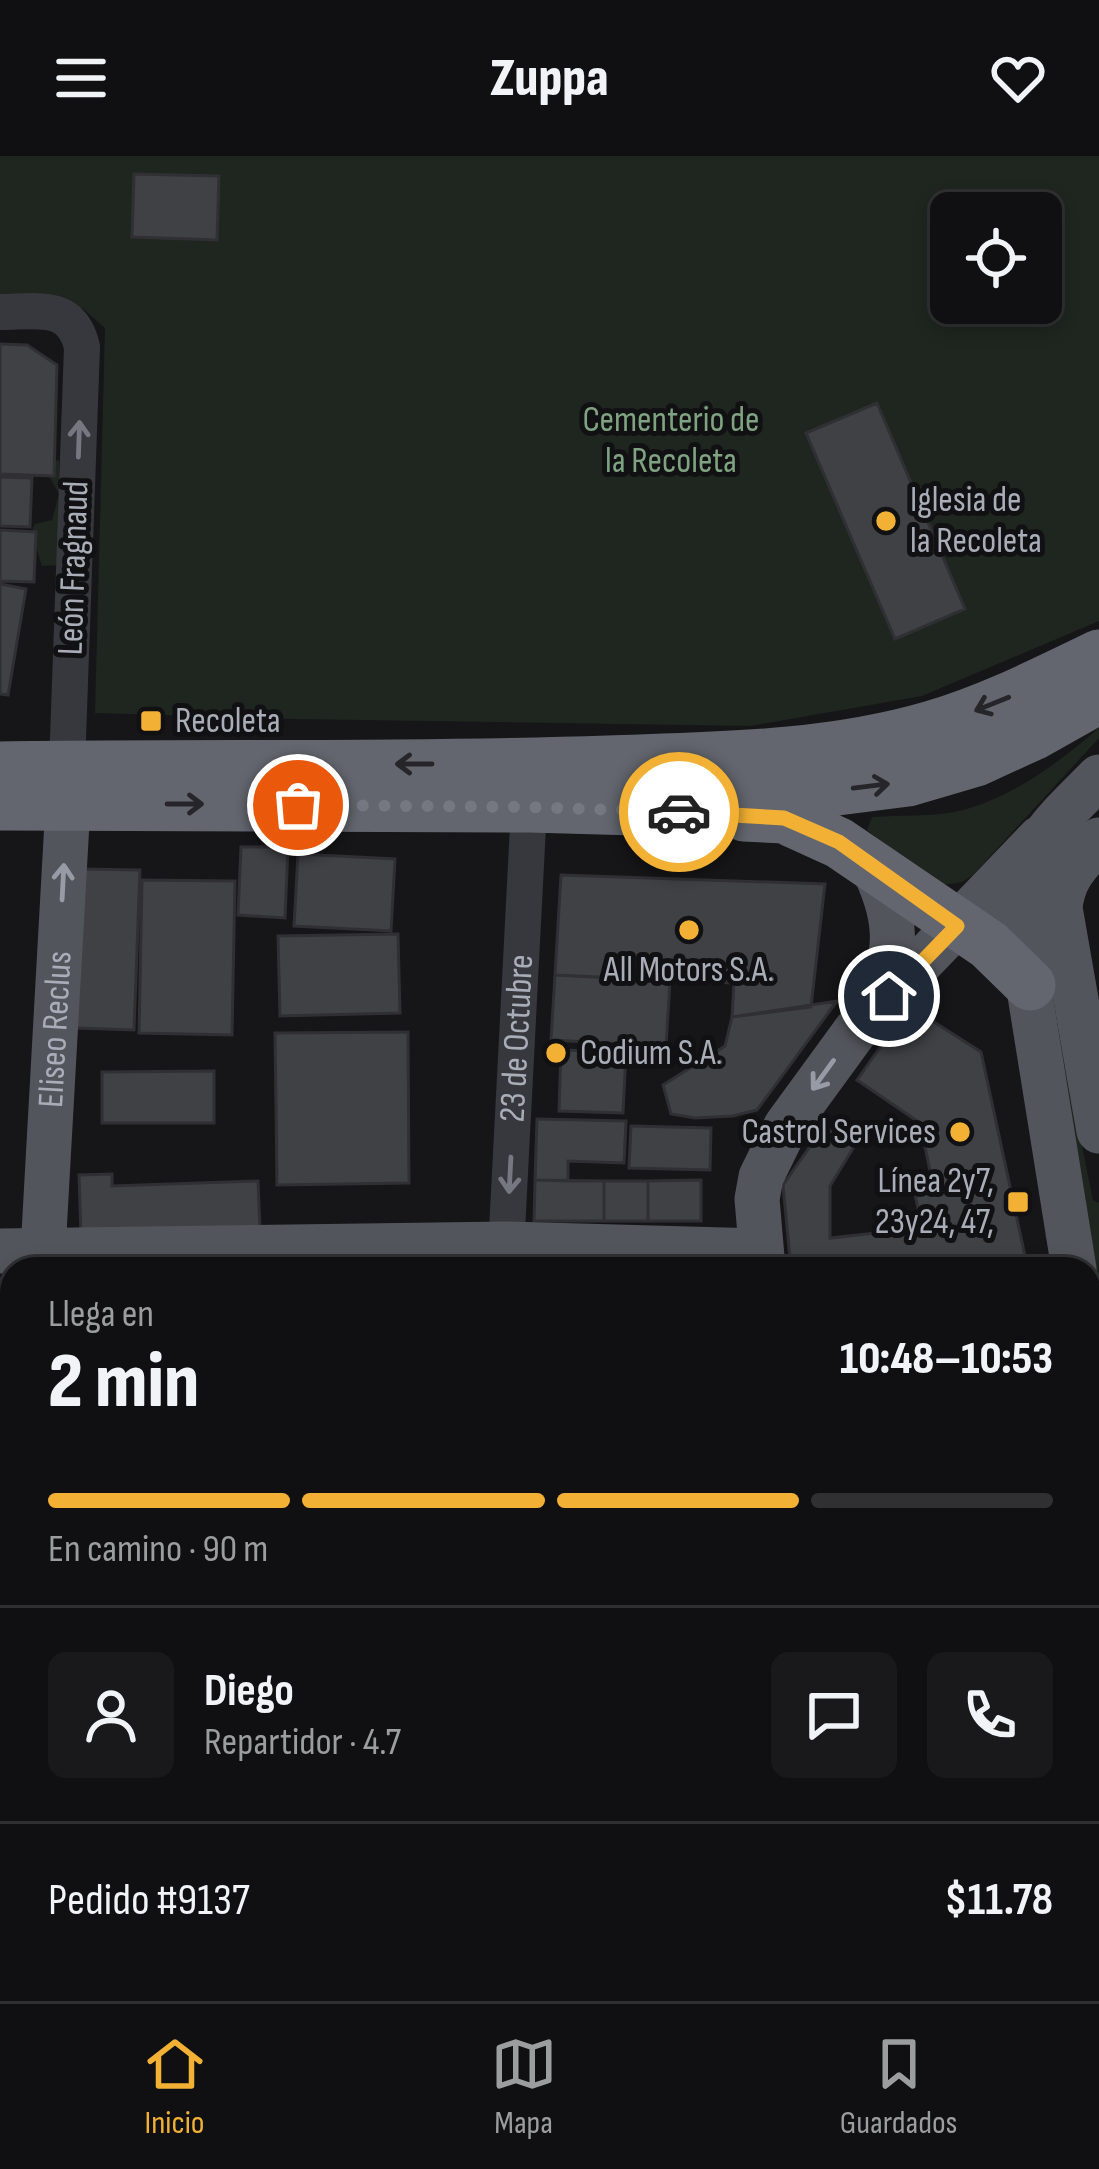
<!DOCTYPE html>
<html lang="es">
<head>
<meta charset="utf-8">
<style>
  :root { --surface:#101012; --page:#19191b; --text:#f1f3f6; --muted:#9c9d9f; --line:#303032; --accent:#f2b134 }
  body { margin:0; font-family:"Sofia Sans Condensed",sans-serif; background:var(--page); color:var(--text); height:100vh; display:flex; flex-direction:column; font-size:45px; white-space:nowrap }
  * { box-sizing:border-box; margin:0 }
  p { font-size:39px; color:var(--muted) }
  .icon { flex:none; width:66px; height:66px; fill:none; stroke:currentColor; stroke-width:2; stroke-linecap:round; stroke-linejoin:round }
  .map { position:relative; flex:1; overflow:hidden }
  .panel { position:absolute; left:0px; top:1101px; width:1101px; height:744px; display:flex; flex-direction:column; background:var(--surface); border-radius:36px 36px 0 0; box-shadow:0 6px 18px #0003,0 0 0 3px var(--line) }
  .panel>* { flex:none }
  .fabs { position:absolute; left:930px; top:36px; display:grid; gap:24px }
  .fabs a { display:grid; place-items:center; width:132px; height:132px; border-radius:18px; background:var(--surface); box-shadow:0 6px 18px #0003,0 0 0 3px var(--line); font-size:60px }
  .pin { position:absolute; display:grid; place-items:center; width:102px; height:102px; color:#fff; margin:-51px; border:6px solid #fff; border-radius:50%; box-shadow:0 3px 12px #0007 }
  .courier { position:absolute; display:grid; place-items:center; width:120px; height:120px; margin:-60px; border:9px solid #f2b134; border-radius:50%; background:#fff; color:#222; box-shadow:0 3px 15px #0007 }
  .headline em { font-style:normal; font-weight:800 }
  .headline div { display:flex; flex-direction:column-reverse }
  .headline { display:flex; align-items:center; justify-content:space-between; height:204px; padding:0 48px }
  h1 { font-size:78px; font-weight:800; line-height:90px }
  .bar { display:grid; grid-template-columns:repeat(4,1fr); gap:18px 12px; align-content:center; height:144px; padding:0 48px }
  .bar i { height:15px; border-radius:9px; background:var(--line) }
  .bar .active { background:var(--accent) }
  .bar p { grid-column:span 4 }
  .line { display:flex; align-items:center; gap:30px; padding:0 48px; border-top:3px solid var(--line) }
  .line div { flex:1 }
  .round { display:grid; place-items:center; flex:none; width:126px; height:126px; border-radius:18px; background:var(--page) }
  header { display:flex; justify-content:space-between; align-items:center; height:156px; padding:0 48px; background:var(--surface); font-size:54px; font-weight:800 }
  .tabs { display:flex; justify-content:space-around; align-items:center; height:168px; border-top:3px solid var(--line); background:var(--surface); font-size:33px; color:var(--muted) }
  .tabs a { display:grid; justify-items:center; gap:6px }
  .tabs .active { color:var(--accent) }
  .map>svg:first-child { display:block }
</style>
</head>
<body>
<header><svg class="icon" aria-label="menu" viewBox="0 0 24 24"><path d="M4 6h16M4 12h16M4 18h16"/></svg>Zuppa<svg class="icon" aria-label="heart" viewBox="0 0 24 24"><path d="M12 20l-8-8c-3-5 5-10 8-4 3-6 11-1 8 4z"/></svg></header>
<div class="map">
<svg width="1099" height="1845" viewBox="0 0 1099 1845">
  <rect width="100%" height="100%" fill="#161618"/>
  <path fill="#1e261f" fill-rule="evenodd" d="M 0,0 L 1099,0 L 1099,465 L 922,540 L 750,570 L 295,563 L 95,557 L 105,172 L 82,152 L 46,148 L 0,168 ZM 951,57 L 1041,57 L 1041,147 L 951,147 Z
    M 59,304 L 64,409 L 42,410 L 37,394 L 29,381 L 35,368 L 52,364 L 59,338 L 42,307 Z
    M 1099,572 L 1099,582 L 973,719 L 962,726 L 937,730 L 867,674 L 872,661 C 899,659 932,661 959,655 C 1012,642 1058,607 1099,572 Z
    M 1038,775 L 1093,1044 L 1099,1047 L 1099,1255 L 1089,1245 L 1089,1113 L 1059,1107 L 1045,1080 L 1050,1068 L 1080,1045 L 1086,1045 Z
    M 854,1833 L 894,1833 L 903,1842 L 916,1845 L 856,1845 Z"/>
  <path fill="#404145" stroke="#303034" stroke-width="3" d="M 134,18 L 219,20 L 217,84 L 132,81 Z
    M 0,188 L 27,189 L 57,209 L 54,320 L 0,318 Z
    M 877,247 L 965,453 L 895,483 L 806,277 Z
    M 0,321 L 32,322 L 30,371 L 0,370 Z
    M 0,374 L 36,376 L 34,426 L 0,425 Z
    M 0,428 L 26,433 L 8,539 L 0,538 Z
    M 241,691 L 288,691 L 285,762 L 238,759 Z
    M 298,698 L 395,703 L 391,775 L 294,770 Z
    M 81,713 L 140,714 L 134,874 L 76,872 Z
    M 561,719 L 825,728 L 811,851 L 732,861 L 734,827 L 555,819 Z
    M 142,724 L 235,725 L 232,879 L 139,877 Z
    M 398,778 L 400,857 L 280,860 L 278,780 Z
    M 555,819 L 670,825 L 666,890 L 551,884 Z
    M 837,845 L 757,954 L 733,960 L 695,962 L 671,958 L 663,929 L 725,890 L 732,861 Z
    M 909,850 L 981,896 L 1025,1100 L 909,1113 L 791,1113 L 783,1029 L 828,965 L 857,986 L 830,1030 L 830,1082 L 922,1072 L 914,1033 L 934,1034 L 920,967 L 857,924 Z
    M 408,876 L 409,1027 L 277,1029 L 275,877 Z
    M 561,894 L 626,896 L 623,957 L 559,955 Z
    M 214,915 L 214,967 L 102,967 L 102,916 Z
    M 537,963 L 626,965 L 624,1007 L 568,1005 L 568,1025 L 535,1024 Z
    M 631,970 L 711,972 L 710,1014 L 629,1012 Z
    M 112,1018 L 112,1030 L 258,1025 L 260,1073 L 81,1079 L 79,1019 Z
    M 535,1024 L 604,1025 L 604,1065 L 534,1065 Z
    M 701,1024 L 701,1065 L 648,1065 L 648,1025 Z
    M 604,1025 L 648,1025 L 648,1065 L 604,1065 Z
    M 1019,1106 L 1020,1113 L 956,1113 Z
    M 1099,1610 L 1099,1690 L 1089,1692 L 1089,1611 Z
    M 1099,1707 L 1099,1768 L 1089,1769 L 1089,1708 Z
    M 100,1833 L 213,1833 L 213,1845 L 106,1845 Z
    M 225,1833 L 288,1833 L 288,1845 L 225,1845 Z
    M 294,1833 L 402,1833 L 402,1845 L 294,1845 Z
    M 496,1833 L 574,1833 L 575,1845 L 497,1845 Z
    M 646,1833 L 790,1833 L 791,1845 L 647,1845 Z"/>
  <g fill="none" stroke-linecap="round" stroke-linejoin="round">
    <g stroke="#37383d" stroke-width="36">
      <path d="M 0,156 C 37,156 72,146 82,191 L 67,610"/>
      <path id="s1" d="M 505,1113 L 529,651"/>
      <path d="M 837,1833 L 839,1845"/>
      <path d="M 467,1845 L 467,1833"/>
    </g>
    <g stroke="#53555c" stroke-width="45">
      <path d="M 1099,684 C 1079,707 1063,720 1060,752 L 1099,975"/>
      <path d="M 871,707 C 896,756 902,797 873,846"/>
      <path d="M 0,1095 L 506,1088 L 761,1095"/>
      <path id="s2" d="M 42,1113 L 68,648 L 67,613"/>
      <path d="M 763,1113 L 757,1043 L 761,1021 L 786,970 L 856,874 L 1040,682"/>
      <path d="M 1074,1113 L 1016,752 C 1030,684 1053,668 1099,621"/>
      <path d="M 1089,1207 L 1099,1263"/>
      <path d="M 1089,1505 L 1099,1503"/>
      <path d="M 12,1508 L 0,1713 L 12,1736"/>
      <path d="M 61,1833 L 66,1845"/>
    </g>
    <path stroke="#63666e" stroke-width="51" d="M 0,611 C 203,608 406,612 608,605 C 717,601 826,601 932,570 C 990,553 1045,525 1099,499
      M 0,649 L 529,651 L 672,655 L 908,625 L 976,605 L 1035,578 L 1099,542
      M 744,660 L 784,662 L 839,687 L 989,789 L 1030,829"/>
  </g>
  <defs><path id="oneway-shaft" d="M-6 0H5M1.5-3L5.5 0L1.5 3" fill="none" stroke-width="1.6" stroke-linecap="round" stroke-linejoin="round" transform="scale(3)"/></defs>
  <g stroke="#757881">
    <use href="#oneway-shaft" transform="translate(79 283) rotate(-88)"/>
    <use href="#oneway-shaft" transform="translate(510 1019) rotate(93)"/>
  </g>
  <g stroke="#26262a">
    <use href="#oneway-shaft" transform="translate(992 548) rotate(158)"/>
    <use href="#oneway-shaft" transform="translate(414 608) rotate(180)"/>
    <use href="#oneway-shaft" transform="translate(871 630) rotate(-7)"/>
    <use href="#oneway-shaft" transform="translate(185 648)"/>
  </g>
  <g stroke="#979ba6">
    <use href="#oneway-shaft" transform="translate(63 726) rotate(-87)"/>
    <use href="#oneway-shaft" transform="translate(823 919) rotate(126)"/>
  </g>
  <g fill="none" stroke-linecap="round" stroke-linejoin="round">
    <path stroke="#757880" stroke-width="12" stroke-dasharray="0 21.6" d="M 298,649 L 529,651 L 679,656"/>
    <path stroke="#f2b134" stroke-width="15" d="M 679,656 L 784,662 L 839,686 L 957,770 L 889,840"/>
  </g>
  <g fill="#f2b134" stroke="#111113" stroke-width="4.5">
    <circle cx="886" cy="365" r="12"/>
    <rect x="139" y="553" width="24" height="24" rx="6"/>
    <circle cx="689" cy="774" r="12"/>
    <circle cx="556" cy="897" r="12"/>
    <circle cx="960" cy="976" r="12"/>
    <rect x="1006" y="1034" width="24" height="24" rx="6"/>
  </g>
  <g text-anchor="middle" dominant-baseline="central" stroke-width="10" stroke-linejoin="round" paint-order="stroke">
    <g font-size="36" fill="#7fa381" stroke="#111113">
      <text x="671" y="264">Cementerio de<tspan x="671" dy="41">la Recoleta</tspan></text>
    </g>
    <g font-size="36" fill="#a8adb8" stroke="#111113" text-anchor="start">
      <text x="910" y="344">Iglesia de<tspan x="910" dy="41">la Recoleta</tspan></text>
      <text x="175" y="565">Recoleta</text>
      <text x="689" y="814" text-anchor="middle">All Motors S.A.</text>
      <text x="580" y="897">Codium S.A.</text>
      <text x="936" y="976" text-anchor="end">Castrol Services</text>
      <text x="994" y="1025" text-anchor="end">Línea 2y7,<tspan x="994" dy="41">23y24, 47,</tspan></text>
    </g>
    <g font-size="36" fill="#a8adb8" stroke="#111113">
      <text transform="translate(74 412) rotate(-88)">León Fragnaud</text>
      <text stroke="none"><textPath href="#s2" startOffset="240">Eliseo Reclus</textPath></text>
      <text stroke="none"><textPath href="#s1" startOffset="231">23 de Octubre</textPath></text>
    </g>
  </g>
</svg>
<div class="fabs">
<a><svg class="icon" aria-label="locate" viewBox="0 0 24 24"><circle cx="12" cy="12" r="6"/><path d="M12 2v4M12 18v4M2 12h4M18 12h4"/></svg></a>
</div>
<div class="pin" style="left:298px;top:649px;background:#ea580c"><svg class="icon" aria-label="bag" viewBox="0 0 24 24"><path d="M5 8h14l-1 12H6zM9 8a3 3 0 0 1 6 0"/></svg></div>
<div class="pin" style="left:889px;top:840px;background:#1f2937"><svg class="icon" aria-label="home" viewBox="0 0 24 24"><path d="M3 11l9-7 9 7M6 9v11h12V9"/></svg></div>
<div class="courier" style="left:679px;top:656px"><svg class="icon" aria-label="car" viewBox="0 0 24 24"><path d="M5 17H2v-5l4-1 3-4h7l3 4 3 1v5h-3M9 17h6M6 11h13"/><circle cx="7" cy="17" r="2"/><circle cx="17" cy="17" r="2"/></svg></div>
<section class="panel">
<div class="headline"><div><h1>2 min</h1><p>Llega en</p></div><em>10:48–10:53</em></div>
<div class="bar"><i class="active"></i><i class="active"></i><i class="active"></i><i></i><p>En camino · 90 m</p></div>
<div class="line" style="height:216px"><a class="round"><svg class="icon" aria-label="person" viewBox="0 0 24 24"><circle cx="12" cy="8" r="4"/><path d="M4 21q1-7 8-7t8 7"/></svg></a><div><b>Diego</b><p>Repartidor · 4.7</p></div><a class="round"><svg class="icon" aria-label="chat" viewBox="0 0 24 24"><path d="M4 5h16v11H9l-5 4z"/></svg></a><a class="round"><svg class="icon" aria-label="phone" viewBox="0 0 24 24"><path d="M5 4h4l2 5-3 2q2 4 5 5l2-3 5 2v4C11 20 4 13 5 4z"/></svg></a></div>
<div class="line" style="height:156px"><div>Pedido #9137</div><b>$11.78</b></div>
</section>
</div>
<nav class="tabs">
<a class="active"><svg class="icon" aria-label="home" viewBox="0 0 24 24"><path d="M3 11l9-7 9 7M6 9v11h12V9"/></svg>Inicio</a>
<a><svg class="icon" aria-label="map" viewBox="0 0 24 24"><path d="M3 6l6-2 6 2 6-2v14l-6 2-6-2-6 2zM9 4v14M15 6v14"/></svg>Mapa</a>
<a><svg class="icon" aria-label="saved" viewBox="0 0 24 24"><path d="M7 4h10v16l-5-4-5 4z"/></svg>Guardados</a>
</nav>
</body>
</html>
